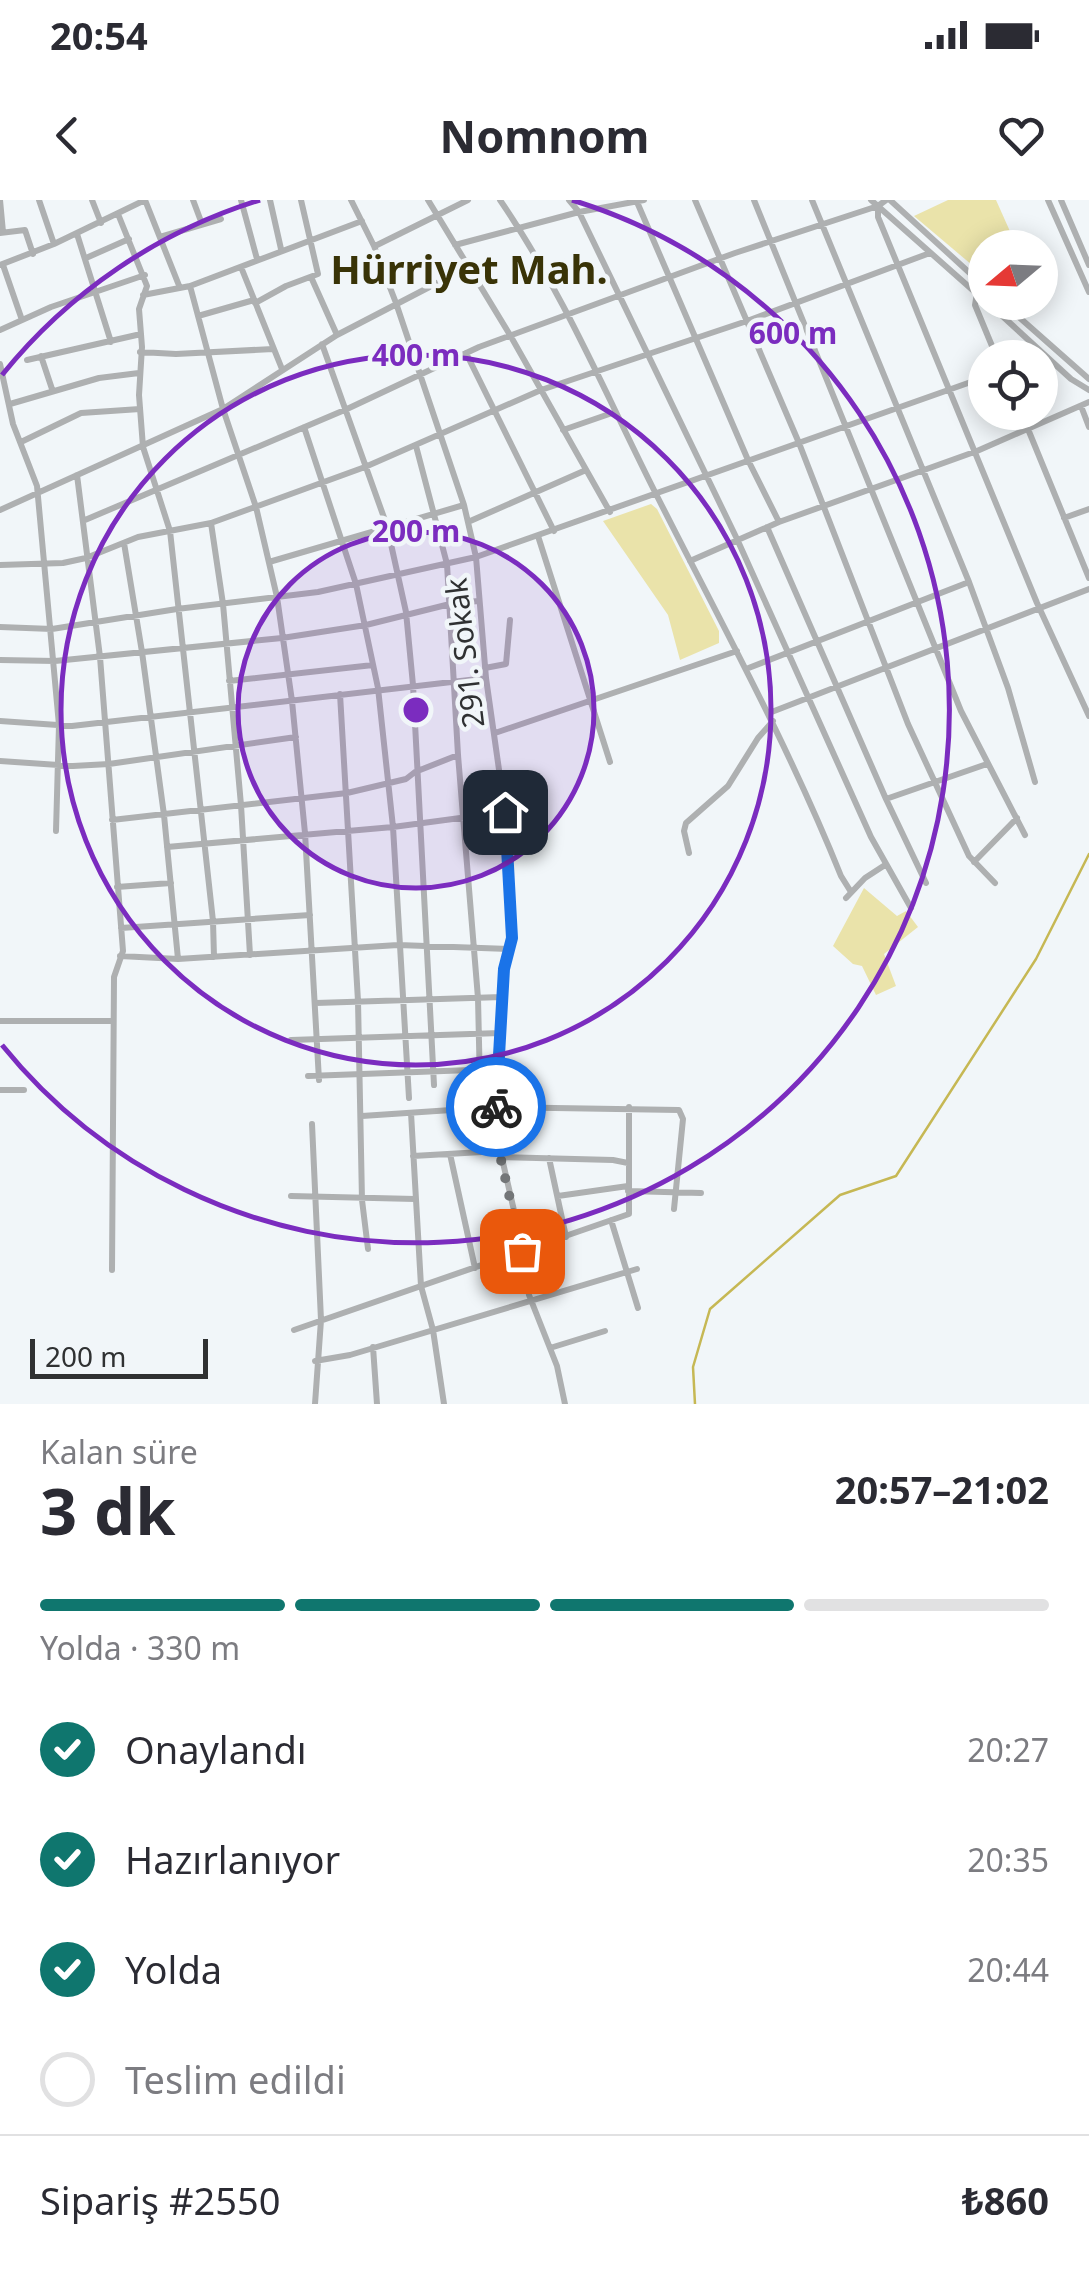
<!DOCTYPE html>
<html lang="tr">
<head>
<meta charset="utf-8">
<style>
  :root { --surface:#fff; --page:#f7f7f7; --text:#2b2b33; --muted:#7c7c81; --line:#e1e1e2; --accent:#0f766e }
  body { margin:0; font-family:"Noto Sans",sans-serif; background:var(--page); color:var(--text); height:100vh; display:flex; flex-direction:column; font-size:38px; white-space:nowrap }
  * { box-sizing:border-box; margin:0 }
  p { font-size:32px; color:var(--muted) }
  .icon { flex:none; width:55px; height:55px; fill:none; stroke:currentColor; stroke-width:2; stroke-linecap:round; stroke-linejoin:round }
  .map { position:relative; height:1204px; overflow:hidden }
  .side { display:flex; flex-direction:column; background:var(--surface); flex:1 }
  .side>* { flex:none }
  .needle { width:65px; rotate:251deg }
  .fabs { position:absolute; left:968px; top:30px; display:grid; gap:20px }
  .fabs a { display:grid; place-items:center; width:90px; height:90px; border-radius:50%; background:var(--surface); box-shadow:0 5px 25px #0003; font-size:50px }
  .scale { position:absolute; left:30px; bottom:25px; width:178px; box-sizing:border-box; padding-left:10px; border:5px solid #2f3132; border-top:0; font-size:28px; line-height:35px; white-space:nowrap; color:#2f3132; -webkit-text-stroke:8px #f1f6f9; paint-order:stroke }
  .pin { position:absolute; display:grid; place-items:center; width:85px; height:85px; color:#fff; margin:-42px; border-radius:20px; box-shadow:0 5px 15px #0006 }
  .courier { position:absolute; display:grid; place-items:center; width:100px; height:100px; margin:-50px; border:8px solid #1a73e8; border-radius:50%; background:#fff; color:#222; box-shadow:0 2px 12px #0007 }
  .overview em { font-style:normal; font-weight:700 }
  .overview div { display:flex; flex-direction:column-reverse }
  .overview { display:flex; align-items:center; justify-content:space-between; height:170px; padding:0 40px }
  h1 { font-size:65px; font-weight:700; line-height:75px }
  .bar { display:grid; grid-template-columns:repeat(4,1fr); gap:15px 10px; align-content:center; height:120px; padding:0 40px }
  .bar i { height:12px; border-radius:8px; background:var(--line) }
  .bar .current { background:var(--accent) }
  .bar p { grid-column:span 4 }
  .line { display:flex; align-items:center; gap:25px; padding:0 40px; border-top:2px solid var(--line) }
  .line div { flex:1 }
  ol { padding:0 40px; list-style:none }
  li { display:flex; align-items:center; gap:30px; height:110px }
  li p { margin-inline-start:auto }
  li .icon { padding:10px; border-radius:50%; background:var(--accent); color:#fff; stroke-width:4 }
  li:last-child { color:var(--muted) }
  li i { width:55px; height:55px; border:5px solid var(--line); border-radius:50% }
  .status { display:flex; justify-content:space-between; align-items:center; height:70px; padding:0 50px; background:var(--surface); direction:ltr }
  .status svg { height:28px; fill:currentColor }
  header { display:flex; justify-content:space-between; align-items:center; height:130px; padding:0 40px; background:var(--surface); font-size:45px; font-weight:700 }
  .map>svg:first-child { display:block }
</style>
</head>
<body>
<div class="status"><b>20:54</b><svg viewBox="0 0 49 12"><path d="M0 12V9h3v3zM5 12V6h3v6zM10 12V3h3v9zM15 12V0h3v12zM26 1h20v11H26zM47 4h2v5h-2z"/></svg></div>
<header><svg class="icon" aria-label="back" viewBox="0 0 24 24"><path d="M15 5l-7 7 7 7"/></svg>Nomnom<svg class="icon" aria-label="heart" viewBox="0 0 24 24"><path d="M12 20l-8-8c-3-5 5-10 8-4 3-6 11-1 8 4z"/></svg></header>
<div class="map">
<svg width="1089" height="1204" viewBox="0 0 1089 1204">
  <rect width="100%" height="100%" fill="#f1f6f9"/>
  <path fill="#eae3aa" d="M 948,0 L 996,0 L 1017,47 L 985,48 L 985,76 L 914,16 Z
    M 651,304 L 657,309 L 719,431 L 719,443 L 680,460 L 668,415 L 603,321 Z
    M 864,688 L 897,716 L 906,711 L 918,727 L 884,754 L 896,786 L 876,795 L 862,766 L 853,764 L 833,746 Z"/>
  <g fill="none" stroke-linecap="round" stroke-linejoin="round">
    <path stroke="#c6b854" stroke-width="2.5" d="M 695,1204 L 693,1167 L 710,1109 L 840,995 L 896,976 L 1036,759 L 1089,654"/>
    <path stroke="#aeb0b1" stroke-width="6" d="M 0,0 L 3,32
      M 39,0 L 54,44
      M 92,0 L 101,23
      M 193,0 L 202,24
      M 241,0 L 257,59
      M 270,0 L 281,49
      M 351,0 L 374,46 L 396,103 L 464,305 L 476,357 L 486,478 L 505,612 L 512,737 L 503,769 L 495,928 L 521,1041 L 529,1095 L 557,1166 L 565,1204
      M 428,0 L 510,135 L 610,312
      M 500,0 C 563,92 606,195 656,294 C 720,421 788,544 841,676 L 851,692
      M 569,0 L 579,12 L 737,339 L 871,637 L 911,708
      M 695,0 L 799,243 L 908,524 L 969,656 L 995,683
      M 754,0 L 961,511 L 1025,635
      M 812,0 L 969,382 L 1008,488 L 1035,582
      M 871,0 L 985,101
      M 886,0 L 878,6 L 878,17 L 1037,403 L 1089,516
      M 890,0 L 985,87
      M 1048,0 L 1089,92
      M 1061,0 L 1089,65
      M 637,2 L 748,260 L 779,322
      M 118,14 L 147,86 L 139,109 L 142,147 L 139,195 L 143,247 L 170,331 L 213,721 L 214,757
      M 0,33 L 25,30 L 33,54
      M 77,34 L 111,142
      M 160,37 L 221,19
      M 455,45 L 579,12 L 644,0
      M 375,46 L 468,0
      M 86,58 L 129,39
      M 0,65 L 54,44 L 145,0 L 180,88
      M 3,65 L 22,120
      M 241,67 L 282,169
      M 311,77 L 337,135
      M 190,86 L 223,209 L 256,307 L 277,397 L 292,501 L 305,633 L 319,880
      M 977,93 L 975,105 L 997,158
      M 143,95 L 190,86 L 362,21
      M 987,102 L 1071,179 L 1089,190
      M 1002,102 L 1089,179
      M 255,103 L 286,86 L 318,74 L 301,0
      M 198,116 L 254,100
      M 0,130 L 51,107 L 145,75
      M 322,144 L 387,326 L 406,412 L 413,485 L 434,885
      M 140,152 L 176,154 L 273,149
      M 466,153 L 554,331
      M 41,156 L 52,189
      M 27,160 L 141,134
      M 0,164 L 13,224 L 37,286 L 59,525 L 56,631
      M 10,204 L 99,178 L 139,173
      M 1081,206 L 1089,227
      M 1021,212 L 1089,378
      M 304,227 L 356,384 L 378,488 L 393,627 L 409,898
      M 563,230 L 615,212
      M 21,242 L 81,213 L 140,209
      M 416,246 L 447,364 L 458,555 L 478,798 L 480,886
      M 77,275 L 100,457 L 123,751 L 114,777 L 112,1070
      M 0,310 L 223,209 L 337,135 L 468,67
      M 1064,318 L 1089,309
      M 85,320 L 347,209 L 479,147 L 735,53 L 878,6
      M 468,322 L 586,270
      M 211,323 L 223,404 L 241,605 L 250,755
      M 767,327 L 886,599 L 926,683
      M 538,336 L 610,562
      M 124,343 L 142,452 L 164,615 L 178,759
      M 690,361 L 779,322 L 977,251 L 1089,202
      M 269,362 L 464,305
      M 0,365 L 63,363 L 86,358 L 138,337 L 211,323 L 365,267 L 541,190 L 747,121 L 930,53
      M 0,427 L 52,429 L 177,409 L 318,392 L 476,357 L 985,177
      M 0,460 L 55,461 L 282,438 L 366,425 L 450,404 L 478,401
      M 485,468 L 506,464 L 510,420
      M 746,469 L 969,382
      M 229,481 L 373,465
      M 340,494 L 358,801 L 362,1000 L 368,1049
      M 769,513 L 1089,389
      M 0,521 L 72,526 L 486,478
      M 495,533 L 737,451
      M 0,561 L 73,566 L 109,564 L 296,537
      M 886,599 L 987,564
      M 112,620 L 347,593 L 406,579 L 415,572 L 458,555
      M 167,647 L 393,627 L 505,612
      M 689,653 L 684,631 L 686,623 L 728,586 L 758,538 L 773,521
      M 974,662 L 1017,618
      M 117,687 L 171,683
      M 846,698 L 865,678 L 885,665
      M 121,728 L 310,715
      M 120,756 L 178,759 L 398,745 L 509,749
      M 316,803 L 502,797
      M 0,821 L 113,821
      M 291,840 L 500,833
      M 308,876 L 498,869
      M 0,890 L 24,890
      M 411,913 L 421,1086 L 433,1130 L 444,1204
      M 362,916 L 496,907 L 679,910 L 683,919 L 674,1009
      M 312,924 L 321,1120 L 315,1204
      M 450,954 L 475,1068
      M 413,956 L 499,951
      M 501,957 L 613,960 L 628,963
      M 549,958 L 566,1037
      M 628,991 L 701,993
      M 291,996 L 415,999
      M 558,996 L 628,986
      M 611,1020 L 638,1108
      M 294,1130 L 629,1014 L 629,907
      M 373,1147 L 377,1204
      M 550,1148 L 605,1131
      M 315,1161 L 350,1155 L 637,1069"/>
  </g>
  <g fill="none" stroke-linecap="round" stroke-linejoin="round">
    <path stroke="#737678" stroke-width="10" stroke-dasharray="0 18" d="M 496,907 L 499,951 L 522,1051"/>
    <path stroke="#1a73e8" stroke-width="12" d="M 496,907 L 504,769 L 512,738 L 505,612"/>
  </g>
  <circle cx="416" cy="510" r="178" fill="#7b2cbf" fill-opacity=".12"/>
  <g fill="none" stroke="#7b2cbf" stroke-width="5">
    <circle cx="416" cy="510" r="178"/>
    <circle cx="416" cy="510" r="355"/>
    <path d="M2 175A533 533 0 0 1 260 0M572 0A533 533 0 1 1 2 845"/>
  </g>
  <g text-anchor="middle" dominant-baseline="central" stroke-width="9" stroke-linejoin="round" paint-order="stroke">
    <g font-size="30" fill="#2f3132" stroke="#f1f6f9">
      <text transform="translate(464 453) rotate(-97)">291. Sokak</text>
    </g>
    <g font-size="40" font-weight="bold" fill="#393307" stroke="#f1f6f9">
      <text x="469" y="68">Hürriyet Mah.</text>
    </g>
  </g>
  <circle cx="416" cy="510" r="15" fill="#7b2cbf" stroke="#f1f6f9" stroke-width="5"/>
  <g font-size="30" text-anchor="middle" font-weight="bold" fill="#7b2cbf" stroke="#f1f6f9" stroke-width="9" stroke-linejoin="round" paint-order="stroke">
    <text x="793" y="144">600 m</text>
    <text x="416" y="166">400 m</text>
    <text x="416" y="342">200 m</text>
  </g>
</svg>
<div class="fabs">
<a><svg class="needle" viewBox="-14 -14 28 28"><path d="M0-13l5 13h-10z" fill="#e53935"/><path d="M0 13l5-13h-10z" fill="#7c7c81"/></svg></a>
<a><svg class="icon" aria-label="locate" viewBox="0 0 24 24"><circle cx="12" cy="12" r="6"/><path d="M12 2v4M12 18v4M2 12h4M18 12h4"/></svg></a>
</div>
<div class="scale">200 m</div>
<div class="pin" style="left:522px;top:1051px;background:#ea580c"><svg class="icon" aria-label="bag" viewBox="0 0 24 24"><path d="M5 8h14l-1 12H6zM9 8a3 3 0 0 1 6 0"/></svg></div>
<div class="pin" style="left:505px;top:612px;background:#1f2937"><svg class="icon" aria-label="home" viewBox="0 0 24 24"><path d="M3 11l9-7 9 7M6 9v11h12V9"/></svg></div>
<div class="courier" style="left:496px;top:907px"><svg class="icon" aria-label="bike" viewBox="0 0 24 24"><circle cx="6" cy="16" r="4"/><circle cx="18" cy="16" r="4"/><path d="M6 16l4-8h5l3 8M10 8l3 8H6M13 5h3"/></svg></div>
</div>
<section class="side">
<div class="overview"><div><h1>3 dk</h1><p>Kalan süre</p></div><em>20:57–21:02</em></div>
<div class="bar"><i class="current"></i><i class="current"></i><i class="current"></i><i></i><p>Yolda · 330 m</p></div>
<ol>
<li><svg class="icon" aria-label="check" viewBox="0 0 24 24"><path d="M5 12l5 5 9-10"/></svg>Onaylandı<p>20:27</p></li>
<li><svg class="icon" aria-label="check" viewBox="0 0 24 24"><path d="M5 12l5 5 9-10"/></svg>Hazırlanıyor<p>20:35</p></li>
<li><svg class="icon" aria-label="check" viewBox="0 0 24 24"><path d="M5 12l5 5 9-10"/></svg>Yolda<p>20:44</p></li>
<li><i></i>Teslim edildi</li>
</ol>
<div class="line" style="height:130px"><div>Sipariş #2550</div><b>₺860</b></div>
</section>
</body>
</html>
